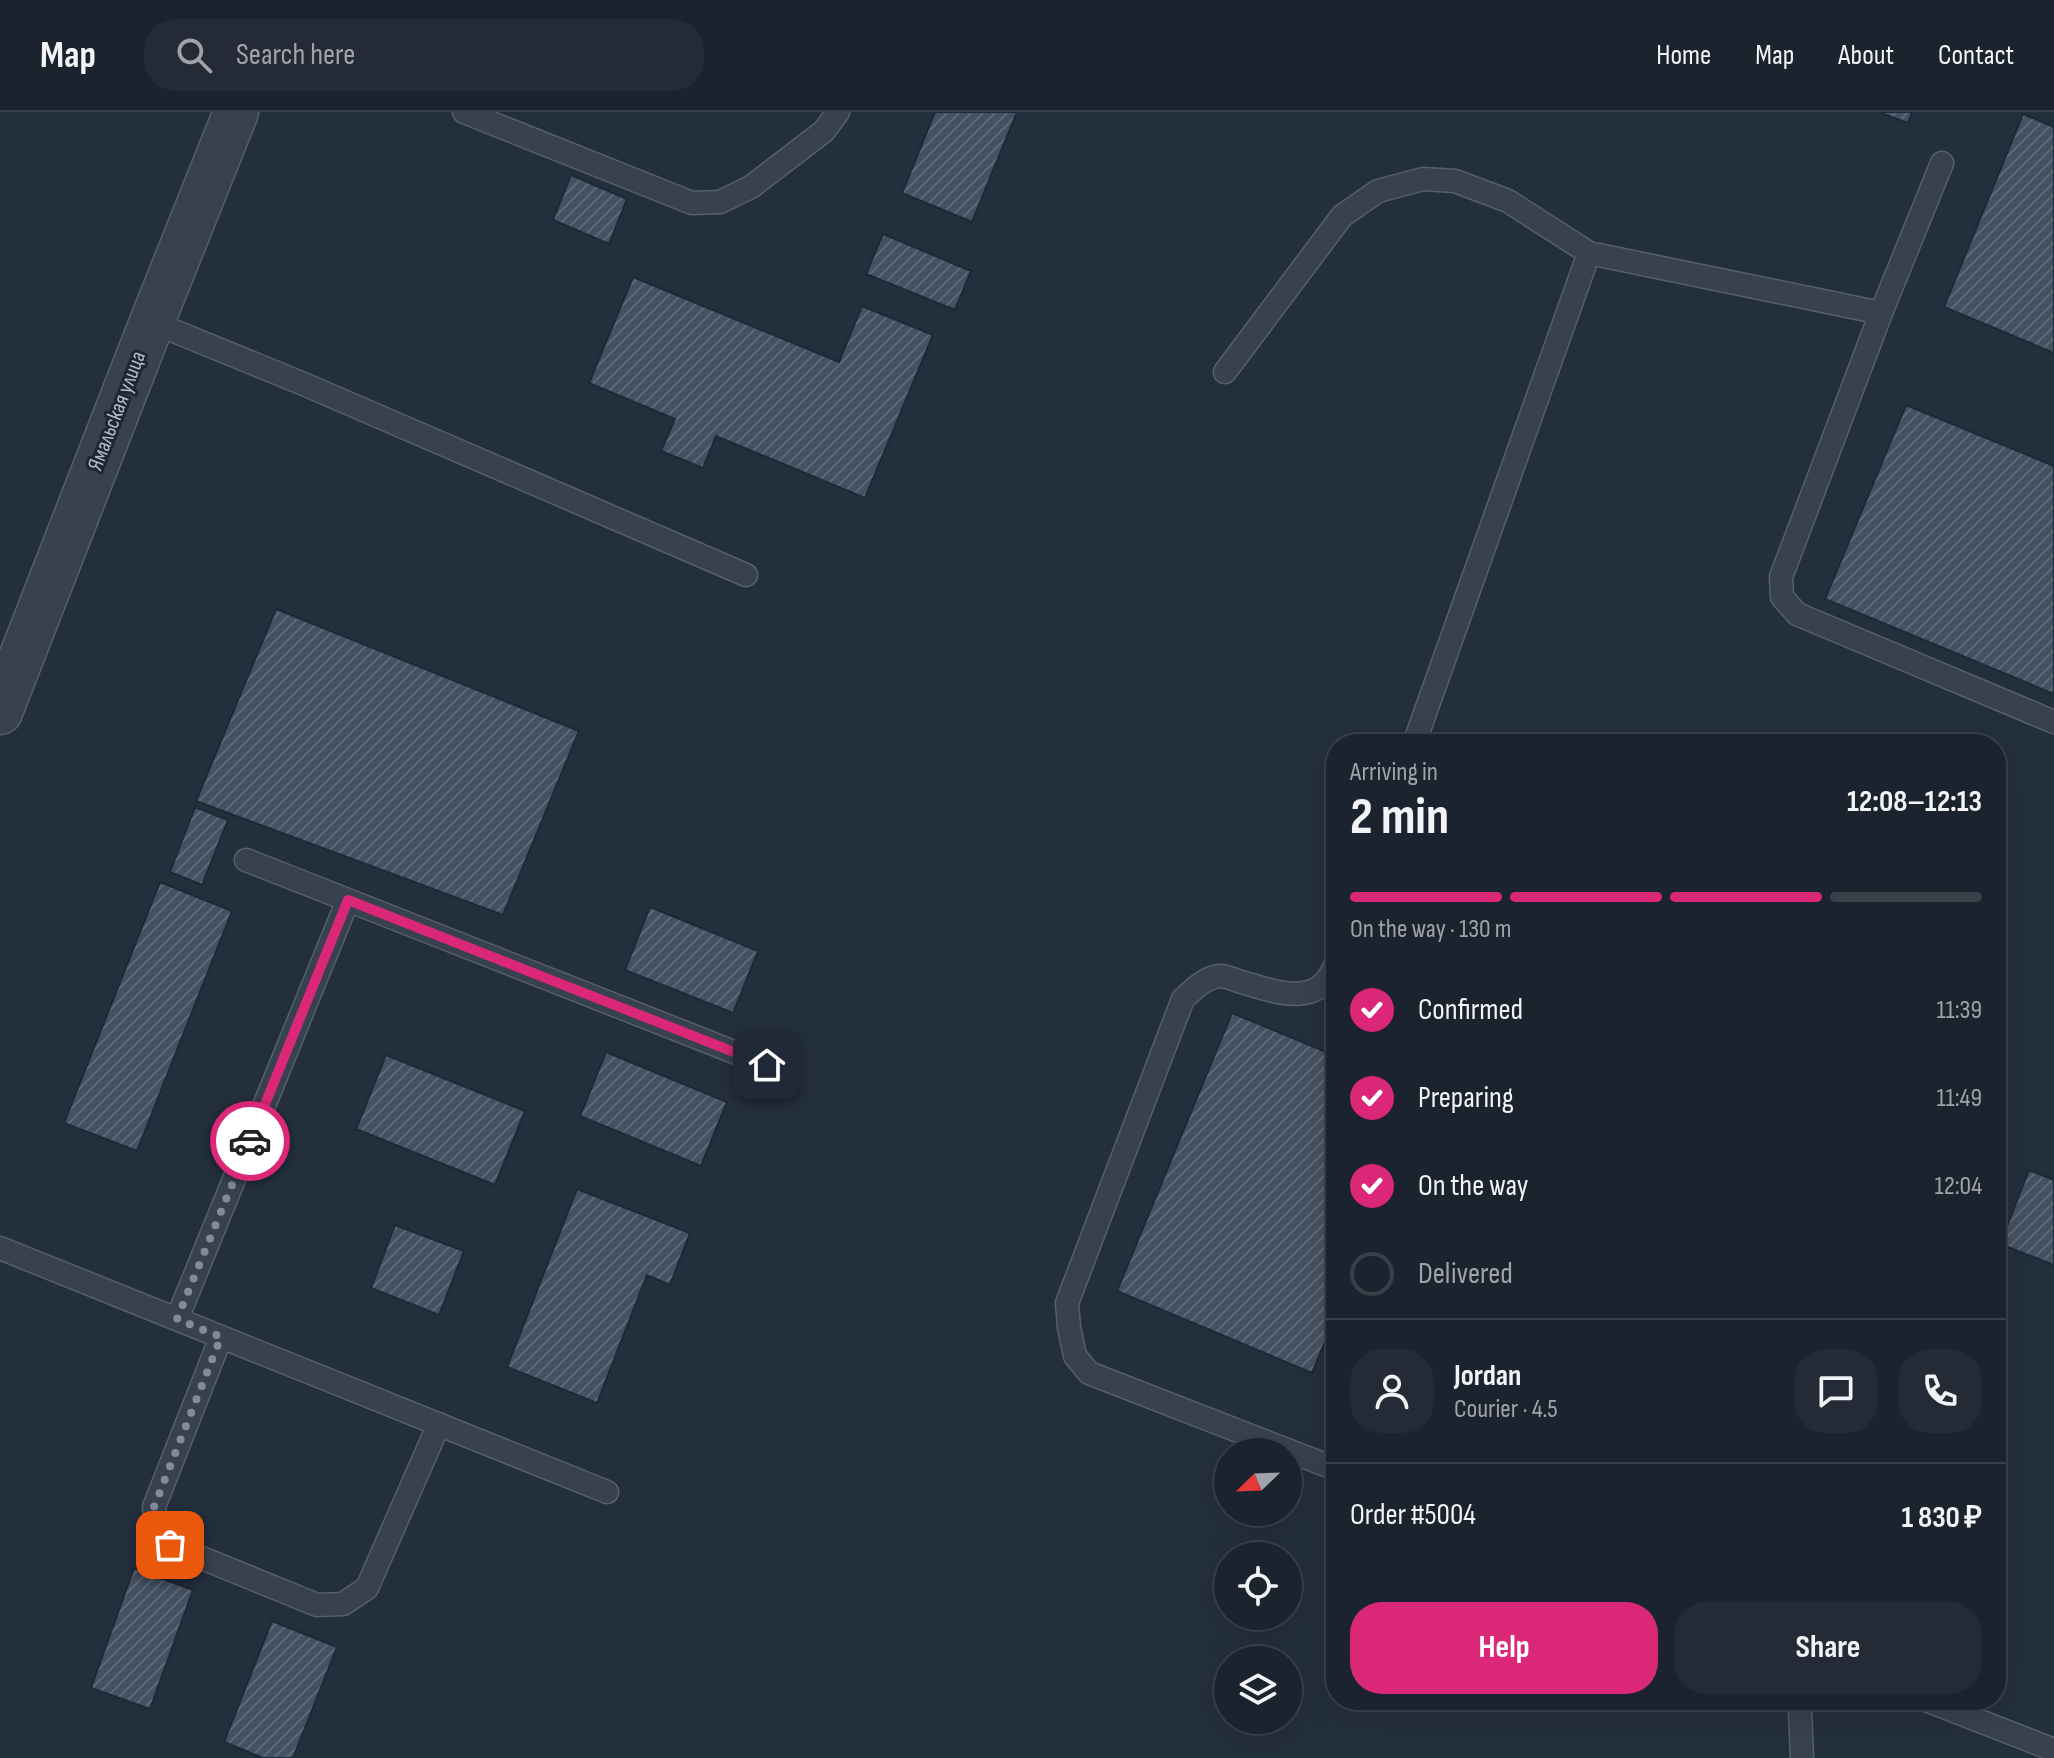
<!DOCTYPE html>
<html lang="en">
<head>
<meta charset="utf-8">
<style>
  :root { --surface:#1b232e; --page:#242b36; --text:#f1f3f6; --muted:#a0a4aa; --line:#39404a; --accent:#db2777 }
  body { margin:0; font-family:"Sofia Sans Condensed",sans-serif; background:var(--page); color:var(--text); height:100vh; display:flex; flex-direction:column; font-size:30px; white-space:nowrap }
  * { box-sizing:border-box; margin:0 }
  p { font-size:26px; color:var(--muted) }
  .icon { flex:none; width:44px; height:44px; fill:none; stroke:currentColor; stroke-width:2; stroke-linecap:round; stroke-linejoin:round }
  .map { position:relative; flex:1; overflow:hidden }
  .details { position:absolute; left:1326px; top:622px; width:680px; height:976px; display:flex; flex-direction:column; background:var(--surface); border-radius:32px; box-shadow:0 8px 32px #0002,0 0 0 2px var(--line) }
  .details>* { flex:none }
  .needle { width:52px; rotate:247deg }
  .controls { position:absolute; left:1214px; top:1326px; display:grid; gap:16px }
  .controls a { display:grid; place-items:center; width:88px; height:88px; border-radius:50%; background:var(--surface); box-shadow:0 8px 32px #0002,0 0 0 2px var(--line); font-size:40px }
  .pin { position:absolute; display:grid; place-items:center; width:68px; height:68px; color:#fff; margin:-34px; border-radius:16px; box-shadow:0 4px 12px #0006 }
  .courier { position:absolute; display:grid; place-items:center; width:80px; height:80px; margin:-40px; border:6px solid #db2777; border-radius:50%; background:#fff; color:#222; box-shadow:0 2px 10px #0007 }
  .head em { font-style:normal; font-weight:700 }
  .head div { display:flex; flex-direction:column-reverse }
  .head { display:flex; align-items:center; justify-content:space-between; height:136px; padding:0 24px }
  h1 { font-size:52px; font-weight:700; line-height:60px }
  .bar { display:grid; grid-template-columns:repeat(4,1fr); gap:12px 8px; align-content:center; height:96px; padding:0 24px }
  .bar i { height:10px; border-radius:6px; background:var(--line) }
  .bar .active { background:var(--accent) }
  .bar p { grid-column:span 4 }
  .line { display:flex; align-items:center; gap:20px; padding:0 24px; border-top:2px solid var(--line) }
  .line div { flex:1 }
  .round { display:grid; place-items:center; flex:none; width:84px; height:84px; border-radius:32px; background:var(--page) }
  ol { padding:0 24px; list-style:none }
  li { display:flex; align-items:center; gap:24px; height:88px }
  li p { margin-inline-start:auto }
  li .icon { padding:8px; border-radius:50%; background:var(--accent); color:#fff; stroke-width:4 }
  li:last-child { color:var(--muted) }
  li i { width:44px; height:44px; border:4px solid var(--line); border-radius:50% }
  .action { display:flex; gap:16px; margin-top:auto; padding:16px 24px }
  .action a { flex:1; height:92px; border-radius:32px; background:var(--accent); color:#fff; font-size:32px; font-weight:700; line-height:92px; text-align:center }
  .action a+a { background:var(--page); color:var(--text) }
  header { display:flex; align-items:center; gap:48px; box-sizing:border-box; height:112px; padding:0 40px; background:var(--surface); border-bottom:2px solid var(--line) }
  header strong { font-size:38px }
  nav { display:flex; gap:44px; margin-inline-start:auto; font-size:28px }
  .search { width:560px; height:72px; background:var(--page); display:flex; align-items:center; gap:20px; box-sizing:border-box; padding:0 28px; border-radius:32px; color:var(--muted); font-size:30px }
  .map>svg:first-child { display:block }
</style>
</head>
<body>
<header>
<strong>Map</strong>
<div class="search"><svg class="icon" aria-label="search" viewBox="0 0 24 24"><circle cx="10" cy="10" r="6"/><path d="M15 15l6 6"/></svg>Search here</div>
<nav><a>Home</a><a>Map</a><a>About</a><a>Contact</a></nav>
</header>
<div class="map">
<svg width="2054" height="1646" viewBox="0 0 2054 1646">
  <defs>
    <pattern id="building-hatch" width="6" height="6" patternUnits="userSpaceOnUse" patternTransform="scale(2)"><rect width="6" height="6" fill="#455162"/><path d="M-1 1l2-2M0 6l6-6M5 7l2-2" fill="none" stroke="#5d6877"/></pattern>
  </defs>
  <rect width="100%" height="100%" fill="#242f3e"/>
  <path fill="url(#building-hatch)" stroke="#1f2835" stroke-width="2" d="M 935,0 L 1017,0 L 972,110 L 902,81 Z
    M 1878,0 L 1912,0 L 1908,11 Z
    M 2023,2 L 2054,15 L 2054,241 L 1944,195 Z
    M 571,63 L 627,87 L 609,132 L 553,108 Z
    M 883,122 L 971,159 L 955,198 L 866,162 Z
    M 633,165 L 839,250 L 862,194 L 933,223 L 865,386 L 716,324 L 703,356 L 661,339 L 675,307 L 589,271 Z
    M 1906,293 L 2054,354 L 2054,582 L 1825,487 Z
    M 276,497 L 579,619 L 503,803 L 196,689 Z
    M 195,695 L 228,708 L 202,773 L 170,760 Z
    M 160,770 L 232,799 L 137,1039 L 64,1011 Z
    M 650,795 L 758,839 L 733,901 L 625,858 Z
    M 1232,901 L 1336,944 L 1336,1204 L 1312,1261 L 1117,1179 Z
    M 606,940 L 727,990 L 701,1054 L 580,1004 Z
    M 386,943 L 525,999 L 495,1073 L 356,1017 Z
    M 2029,1058 L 2054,1068 L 2054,1153 L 2000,1132 Z
    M 577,1077 L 690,1121 L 670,1173 L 647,1163 L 597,1291 L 507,1255 Z
    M 395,1113 L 464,1139 L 439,1203 L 371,1176 Z
    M 134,1456 L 193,1478 L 150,1597 L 91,1576 Z
    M 272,1509 L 337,1535 L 293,1646 L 263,1646 L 224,1630 Z"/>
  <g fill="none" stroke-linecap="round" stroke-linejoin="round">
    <defs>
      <path id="service" d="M 464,0 L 692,91 L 720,90 L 751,75 L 824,19 L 838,0
        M 1881,201 L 1942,51
        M 152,210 L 306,273 L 746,463
        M 1225,260 L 1342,104 L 1378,79 L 1423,67 L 1455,69 L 1508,89 L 1589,141
        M 1414,632 L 1589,141 L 1881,201 L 1781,465 L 1782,485 L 1797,502 L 2054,610
        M 246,748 L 767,953
        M 1336,851 C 1319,899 1274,879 1238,869 C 1233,867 1225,864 1220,864 C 1205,865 1193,878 1183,887 L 1067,1191 L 1069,1215 L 1075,1244 L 1089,1261 L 1336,1357
        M 0,1136 L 607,1380
        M 177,1207 L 348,788
        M 221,1225 L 154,1395 L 156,1414 L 170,1433 L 317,1493 L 343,1492 L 367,1476 L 439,1312
        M 1801,1588 L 1800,1598 L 1802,1646
        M 1926,1588 L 2054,1638"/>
      <path id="tertiary" d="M 0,600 L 152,210 L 236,0"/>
    </defs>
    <use href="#service" stroke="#565f6c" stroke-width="25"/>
    <use href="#tertiary" stroke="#565f6c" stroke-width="47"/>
    <use href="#service" stroke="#38414e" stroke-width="22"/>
    <use href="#tertiary" stroke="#38414e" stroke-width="44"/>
  </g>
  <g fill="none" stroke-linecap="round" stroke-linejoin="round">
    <path stroke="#828b98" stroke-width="8" stroke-dasharray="0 14.4" d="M 170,1433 L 156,1414 L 154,1395 L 221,1225 L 177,1207 L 250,1029"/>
    <path stroke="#db2777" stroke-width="10" d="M 250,1029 L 348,788 L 767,953"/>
  </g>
  <g text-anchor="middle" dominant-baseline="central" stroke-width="6" stroke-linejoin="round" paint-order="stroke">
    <g font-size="22" fill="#b4bcc9" stroke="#1d2633">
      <text transform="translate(117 299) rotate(-69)">Ямальская улица</text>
    </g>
  </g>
</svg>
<div class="controls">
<a><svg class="needle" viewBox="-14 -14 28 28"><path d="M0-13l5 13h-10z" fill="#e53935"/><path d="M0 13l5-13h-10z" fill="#a0a4aa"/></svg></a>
<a><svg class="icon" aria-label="locate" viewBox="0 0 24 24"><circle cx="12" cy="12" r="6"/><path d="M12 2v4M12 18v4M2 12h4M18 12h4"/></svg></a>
<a><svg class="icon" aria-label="layers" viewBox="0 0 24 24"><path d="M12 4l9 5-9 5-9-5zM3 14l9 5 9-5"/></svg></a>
</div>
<div class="pin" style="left:170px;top:1433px;background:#ea580c"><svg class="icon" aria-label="bag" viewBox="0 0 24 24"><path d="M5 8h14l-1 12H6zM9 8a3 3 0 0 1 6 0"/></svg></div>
<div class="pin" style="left:767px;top:953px;background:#1f2937"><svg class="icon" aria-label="home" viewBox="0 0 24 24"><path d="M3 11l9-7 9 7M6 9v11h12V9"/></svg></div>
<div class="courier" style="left:250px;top:1029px"><svg class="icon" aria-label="car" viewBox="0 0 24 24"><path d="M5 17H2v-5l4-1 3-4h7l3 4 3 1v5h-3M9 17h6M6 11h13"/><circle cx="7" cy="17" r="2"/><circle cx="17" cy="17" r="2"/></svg></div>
<section class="details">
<div class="head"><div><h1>2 min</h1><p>Arriving in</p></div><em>12:08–12:13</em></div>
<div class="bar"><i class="active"></i><i class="active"></i><i class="active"></i><i></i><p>On the way · 130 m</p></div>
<ol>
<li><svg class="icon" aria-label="check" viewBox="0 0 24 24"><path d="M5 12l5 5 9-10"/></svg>Confirmed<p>11:39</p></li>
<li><svg class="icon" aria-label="check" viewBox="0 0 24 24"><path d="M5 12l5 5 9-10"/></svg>Preparing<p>11:49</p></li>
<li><svg class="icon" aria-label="check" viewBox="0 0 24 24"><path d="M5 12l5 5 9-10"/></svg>On the way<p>12:04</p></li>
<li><i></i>Delivered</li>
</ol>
<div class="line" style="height:144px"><a class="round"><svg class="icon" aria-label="person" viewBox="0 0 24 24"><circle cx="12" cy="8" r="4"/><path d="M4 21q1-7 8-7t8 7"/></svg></a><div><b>Jordan</b><p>Courier · 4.5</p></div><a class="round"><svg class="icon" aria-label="chat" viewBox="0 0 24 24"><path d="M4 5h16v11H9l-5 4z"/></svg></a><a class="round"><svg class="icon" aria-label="phone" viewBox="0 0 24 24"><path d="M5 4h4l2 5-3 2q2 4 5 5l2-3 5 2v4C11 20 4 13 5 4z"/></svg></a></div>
<div class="line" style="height:104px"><div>Order #5004</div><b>1 830 ₽</b></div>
<div class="action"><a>Help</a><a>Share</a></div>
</section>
</div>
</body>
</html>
